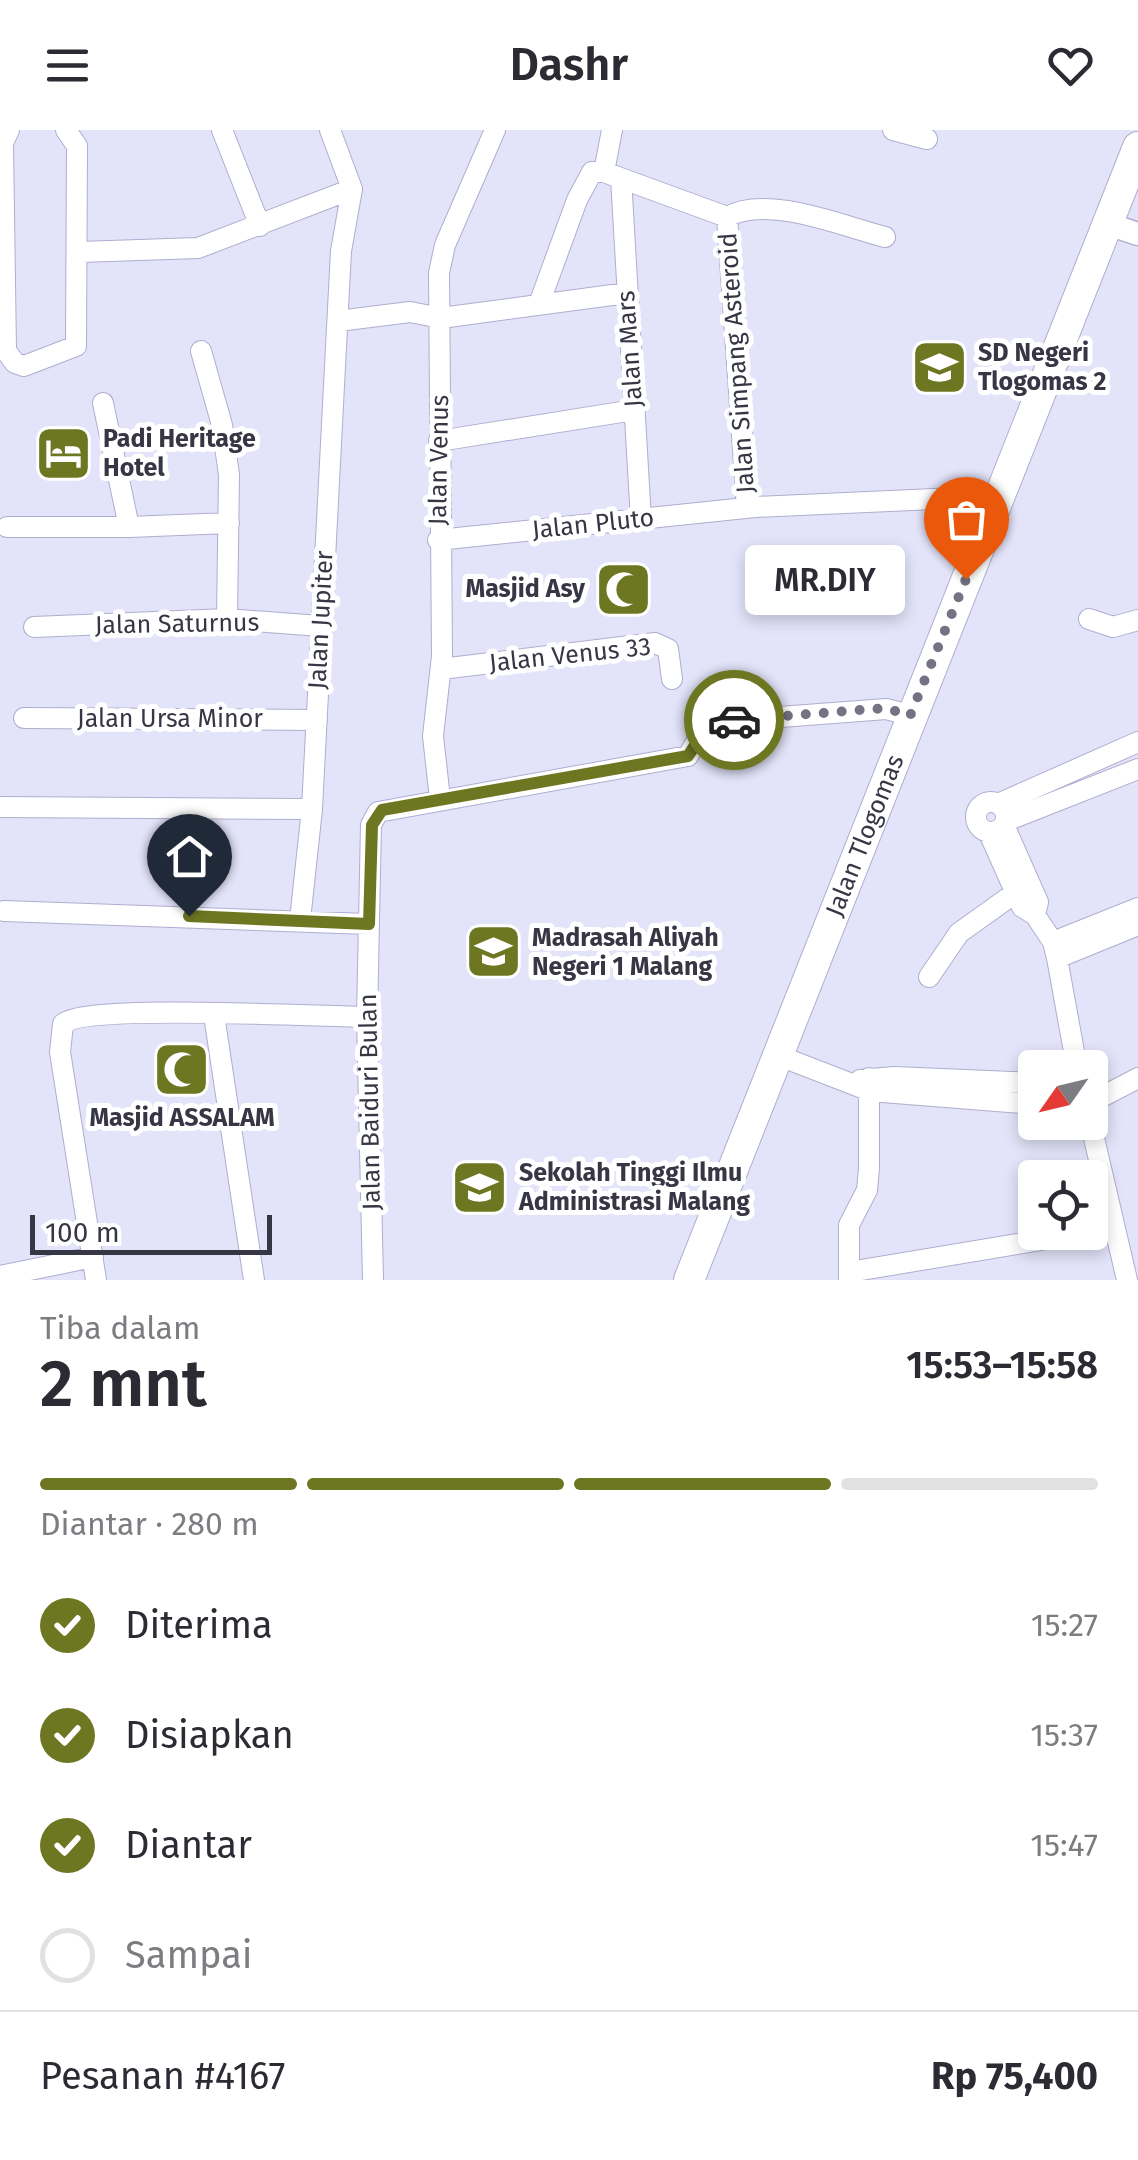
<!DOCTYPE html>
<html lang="id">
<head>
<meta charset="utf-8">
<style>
  :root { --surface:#fff; --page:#f2f2f3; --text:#2b2b33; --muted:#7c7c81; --line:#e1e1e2; --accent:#6d7722 }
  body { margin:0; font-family:"Fira Sans",sans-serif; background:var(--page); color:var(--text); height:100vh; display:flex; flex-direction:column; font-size:38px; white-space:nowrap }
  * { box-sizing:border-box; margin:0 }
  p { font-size:32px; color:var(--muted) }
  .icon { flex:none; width:55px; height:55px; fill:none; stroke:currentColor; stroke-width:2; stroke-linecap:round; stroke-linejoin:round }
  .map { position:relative; height:1150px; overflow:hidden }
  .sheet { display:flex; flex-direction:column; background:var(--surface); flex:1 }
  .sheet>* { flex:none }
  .needle { width:65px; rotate:236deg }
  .fabs { position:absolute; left:1018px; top:920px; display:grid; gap:20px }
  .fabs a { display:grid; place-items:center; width:90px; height:90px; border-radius:10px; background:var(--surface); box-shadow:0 5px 15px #0003; font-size:50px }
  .scale { position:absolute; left:30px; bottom:25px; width:242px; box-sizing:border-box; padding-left:10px; border:5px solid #373645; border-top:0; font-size:28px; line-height:35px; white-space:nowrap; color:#373645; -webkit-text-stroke:8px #fff; paint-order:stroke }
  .pin { position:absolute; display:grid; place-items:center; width:85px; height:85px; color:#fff; margin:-102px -42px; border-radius:50% 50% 50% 0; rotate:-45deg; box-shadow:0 0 10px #0007 }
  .pin .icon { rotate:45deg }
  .courier { position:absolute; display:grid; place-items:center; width:100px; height:100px; margin:-50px; border:8px solid #6d7722; border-radius:50%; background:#fff; color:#222; box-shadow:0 2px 12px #0007 }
  .bubble { position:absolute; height:70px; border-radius:10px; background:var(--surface); box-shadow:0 5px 15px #0003; font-size:32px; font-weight:600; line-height:70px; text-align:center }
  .summary em { font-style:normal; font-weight:600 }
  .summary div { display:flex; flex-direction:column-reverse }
  .summary { display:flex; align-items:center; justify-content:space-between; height:170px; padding:0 40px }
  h1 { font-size:65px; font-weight:600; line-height:75px }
  .bar { display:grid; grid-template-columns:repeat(4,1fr); gap:15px 10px; align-content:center; height:120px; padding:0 40px }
  .bar i { height:12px; border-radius:8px; background:var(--line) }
  .bar .current { background:var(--accent) }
  .bar p { grid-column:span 4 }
  .line { display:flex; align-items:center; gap:25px; padding:0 40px; border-top:2px solid var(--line) }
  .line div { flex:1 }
  ol { padding:0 40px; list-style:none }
  li { display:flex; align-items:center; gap:30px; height:110px }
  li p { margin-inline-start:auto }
  li .icon { padding:10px; border-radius:50%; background:var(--accent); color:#fff; stroke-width:4 }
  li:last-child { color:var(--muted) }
  li i { width:55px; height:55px; border:5px solid var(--line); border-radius:50% }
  header { display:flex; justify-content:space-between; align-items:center; height:130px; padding:0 40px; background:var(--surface); font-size:45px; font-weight:600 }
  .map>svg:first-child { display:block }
</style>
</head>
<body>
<header><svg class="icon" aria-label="menu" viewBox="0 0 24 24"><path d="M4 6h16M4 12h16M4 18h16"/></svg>Dashr<svg class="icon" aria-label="heart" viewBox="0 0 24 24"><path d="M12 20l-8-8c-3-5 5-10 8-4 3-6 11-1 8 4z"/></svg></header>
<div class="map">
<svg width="1138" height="1150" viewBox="0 0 1138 1150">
  <rect width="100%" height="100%" fill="#e3e3f9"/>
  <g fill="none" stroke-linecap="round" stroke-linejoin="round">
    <defs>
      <path id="minor" d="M 9,0 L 3,13 L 6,221 L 15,233 L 24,236 L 76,216 L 77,16 L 66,0
        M 222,0 L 260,96
        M 893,0 L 927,9
        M 604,42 L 612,0
        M 621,48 L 641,390
        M 727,87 L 747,378
        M 727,87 C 766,64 842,96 885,107
        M 80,122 L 198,118 L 352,59
        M 539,174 L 577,70 L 592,42 L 604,42 L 727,87
        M 338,191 L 410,182 L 441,188 L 627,163
        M 201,221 L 222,295 L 229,345 L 227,489
        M 103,273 L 129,397 L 229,393
        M 439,311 L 634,280
        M 7,397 L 129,397
        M 438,410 L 755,377 L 1001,366
        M 1089,489 L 1113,497 L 1138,490
        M 34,497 L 227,489 L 320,496
        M 441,539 L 655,513 L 668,519 L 672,549
        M 24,588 L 317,590
        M 440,669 L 433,606 L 442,526 L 439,143 L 445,115 L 495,0
        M976 687a15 15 0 1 1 30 0a15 15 0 1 1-30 0Z
        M 998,674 L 1138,612
        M 0,677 L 312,679
        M 1006,691 L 1138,639
        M 1004,695 L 1038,772 L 1035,785
        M 989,703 L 1022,777 L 1035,785 L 1053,812 L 1057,828
        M 4,781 L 369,794
        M 300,790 L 312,679 L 341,121 L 352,59 L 330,0
        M 1053,812 L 1138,778
        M 929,847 L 959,803 L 1015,763
        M 214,885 L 254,1150
        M 777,925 L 870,961 L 1035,974
        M 1077,938 L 1057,828 L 1138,795
        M 860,950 L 894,947 L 1035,953
        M 1090,973 L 1138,948
        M 1090,991 L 1127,1150
        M 849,1142 L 1053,1108
        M 0,1146 L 93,1127
        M 96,1150 L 60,922 L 63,894 C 86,873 322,887 367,887
        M 373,1150 L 367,887 L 371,695 L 378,682 L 688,626 L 705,597 L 714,592 L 886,579 L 910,585
        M 849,1150 L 849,1095 L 867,1060 L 869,1038 L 869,948"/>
      <path id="tertiary" d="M 1108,94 L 1138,104"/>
      <g id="primary">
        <path id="s1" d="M 689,1150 L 1138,17"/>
      </g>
    </defs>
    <use href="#minor" stroke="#afaed1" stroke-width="22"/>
    <use href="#tertiary" stroke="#afaed1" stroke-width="25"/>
    <use href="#primary" stroke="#afaed1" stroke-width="32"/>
    <use href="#minor" stroke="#fff" stroke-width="20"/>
    <use href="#tertiary" stroke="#fff" stroke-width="22"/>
    <use href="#primary" stroke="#fff" stroke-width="30"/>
  </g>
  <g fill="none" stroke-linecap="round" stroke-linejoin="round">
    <path stroke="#737384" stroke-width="10" stroke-dasharray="0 18" d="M 734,590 L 886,578 L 910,586 L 966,449"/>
    <path stroke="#6d7722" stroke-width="12" d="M 189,786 L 369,794 L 372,695 L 382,680 L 688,626 L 709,594 L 734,590"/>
  </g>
  <defs>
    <symbol id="school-square" viewBox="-11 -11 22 22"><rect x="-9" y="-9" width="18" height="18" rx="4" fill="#6d7722" stroke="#fff"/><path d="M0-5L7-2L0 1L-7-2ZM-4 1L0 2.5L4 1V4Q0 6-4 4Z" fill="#fff"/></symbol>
    <symbol id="hotel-square" viewBox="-11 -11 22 22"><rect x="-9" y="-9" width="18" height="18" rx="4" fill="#6d7722" stroke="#fff"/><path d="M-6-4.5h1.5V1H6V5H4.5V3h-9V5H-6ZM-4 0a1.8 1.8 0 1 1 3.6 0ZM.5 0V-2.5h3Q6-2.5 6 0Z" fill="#fff"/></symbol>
    <symbol id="mosque-square" viewBox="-11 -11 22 22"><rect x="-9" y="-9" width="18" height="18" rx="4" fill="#6d7722" stroke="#fff"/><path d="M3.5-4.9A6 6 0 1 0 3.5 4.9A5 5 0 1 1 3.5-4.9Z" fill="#fff"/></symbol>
    <symbol id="university-square" viewBox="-11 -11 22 22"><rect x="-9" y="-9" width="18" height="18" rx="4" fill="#6d7722" stroke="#fff"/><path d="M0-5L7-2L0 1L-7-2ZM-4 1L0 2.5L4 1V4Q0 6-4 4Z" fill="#fff"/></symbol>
  </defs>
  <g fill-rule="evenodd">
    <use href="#school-square" x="908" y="206" width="63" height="63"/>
    <use href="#hotel-square" x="32" y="292" width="63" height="63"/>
    <use href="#mosque-square" x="592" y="428" width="63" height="63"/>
    <use href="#school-square" x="462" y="790" width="63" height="63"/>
    <use href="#mosque-square" x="150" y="908" width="63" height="63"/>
    <use href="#university-square" x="448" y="1026" width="63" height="63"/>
  </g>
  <g text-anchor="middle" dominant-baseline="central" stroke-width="10" stroke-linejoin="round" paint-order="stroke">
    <g font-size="25" fill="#373645" stroke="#fff">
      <text transform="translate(630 219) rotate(-94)">Jalan Mars</text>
      <text transform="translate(737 233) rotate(-94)">Jalan Simpang Asteroid</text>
      <text transform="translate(439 330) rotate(-89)">Jalan Venus</text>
      <text transform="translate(593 394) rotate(-6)">Jalan Pluto</text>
      <text transform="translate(321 490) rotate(-87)">Jalan Jupiter</text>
      <text transform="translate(177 494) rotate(-1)">Jalan Saturnus</text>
      <text transform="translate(570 525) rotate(-6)">Jalan Venus 33</text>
      <text x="170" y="589">Jalan Ursa Minor</text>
      <text stroke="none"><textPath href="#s1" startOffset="478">Jalan Tlogomas</textPath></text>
      <text transform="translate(370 972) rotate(-91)">Jalan Baiduri Bulan</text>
    </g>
    <g font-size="25" font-weight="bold" fill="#373645" stroke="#fff" text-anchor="start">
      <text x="978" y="223">SD Negeri<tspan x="978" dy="29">Tlogomas 2</tspan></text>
      <text x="103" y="309">Padi Heritage<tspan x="103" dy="29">Hotel</tspan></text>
      <text x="585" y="459" text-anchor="end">Masjid Asy</text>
      <text x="532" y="808">Madrasah Aliyah<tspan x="532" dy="29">Negeri 1 Malang</tspan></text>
      <text x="182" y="988" text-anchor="middle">Masjid ASSALAM</text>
      <text x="519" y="1043">Sekolah Tinggi Ilmu<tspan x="519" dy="29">Administrasi Malang</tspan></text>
    </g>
  </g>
</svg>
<div class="fabs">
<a><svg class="needle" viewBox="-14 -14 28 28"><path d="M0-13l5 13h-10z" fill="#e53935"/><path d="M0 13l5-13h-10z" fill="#7c7c81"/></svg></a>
<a><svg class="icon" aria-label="locate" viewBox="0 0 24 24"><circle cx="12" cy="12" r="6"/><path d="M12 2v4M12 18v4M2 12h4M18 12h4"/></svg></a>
</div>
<div class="scale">100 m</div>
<div class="pin" style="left:966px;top:449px;background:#ea580c"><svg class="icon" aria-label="bag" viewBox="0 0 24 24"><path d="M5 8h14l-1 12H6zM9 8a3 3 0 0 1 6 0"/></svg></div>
<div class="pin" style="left:189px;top:786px;background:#1f2937"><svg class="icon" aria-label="home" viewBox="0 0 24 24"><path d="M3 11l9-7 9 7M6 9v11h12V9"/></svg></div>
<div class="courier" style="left:734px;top:590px"><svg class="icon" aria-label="car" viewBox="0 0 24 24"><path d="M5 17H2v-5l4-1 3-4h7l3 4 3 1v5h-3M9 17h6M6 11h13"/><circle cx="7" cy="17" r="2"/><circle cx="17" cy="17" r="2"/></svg></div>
<div class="bubble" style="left:745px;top:415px;width:160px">MR.DIY</div>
</div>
<section class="sheet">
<div class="summary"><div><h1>2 mnt</h1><p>Tiba dalam</p></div><em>15:53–15:58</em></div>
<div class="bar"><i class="current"></i><i class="current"></i><i class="current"></i><i></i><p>Diantar · 280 m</p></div>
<ol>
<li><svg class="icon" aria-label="check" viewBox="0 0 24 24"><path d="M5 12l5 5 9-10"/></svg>Diterima<p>15:27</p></li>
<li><svg class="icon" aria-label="check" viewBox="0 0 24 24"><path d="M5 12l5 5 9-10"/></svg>Disiapkan<p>15:37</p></li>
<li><svg class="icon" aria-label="check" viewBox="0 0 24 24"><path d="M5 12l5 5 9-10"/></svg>Diantar<p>15:47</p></li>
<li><i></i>Sampai</li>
</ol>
<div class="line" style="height:130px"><div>Pesanan #4167</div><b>Rp 75,400</b></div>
</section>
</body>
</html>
